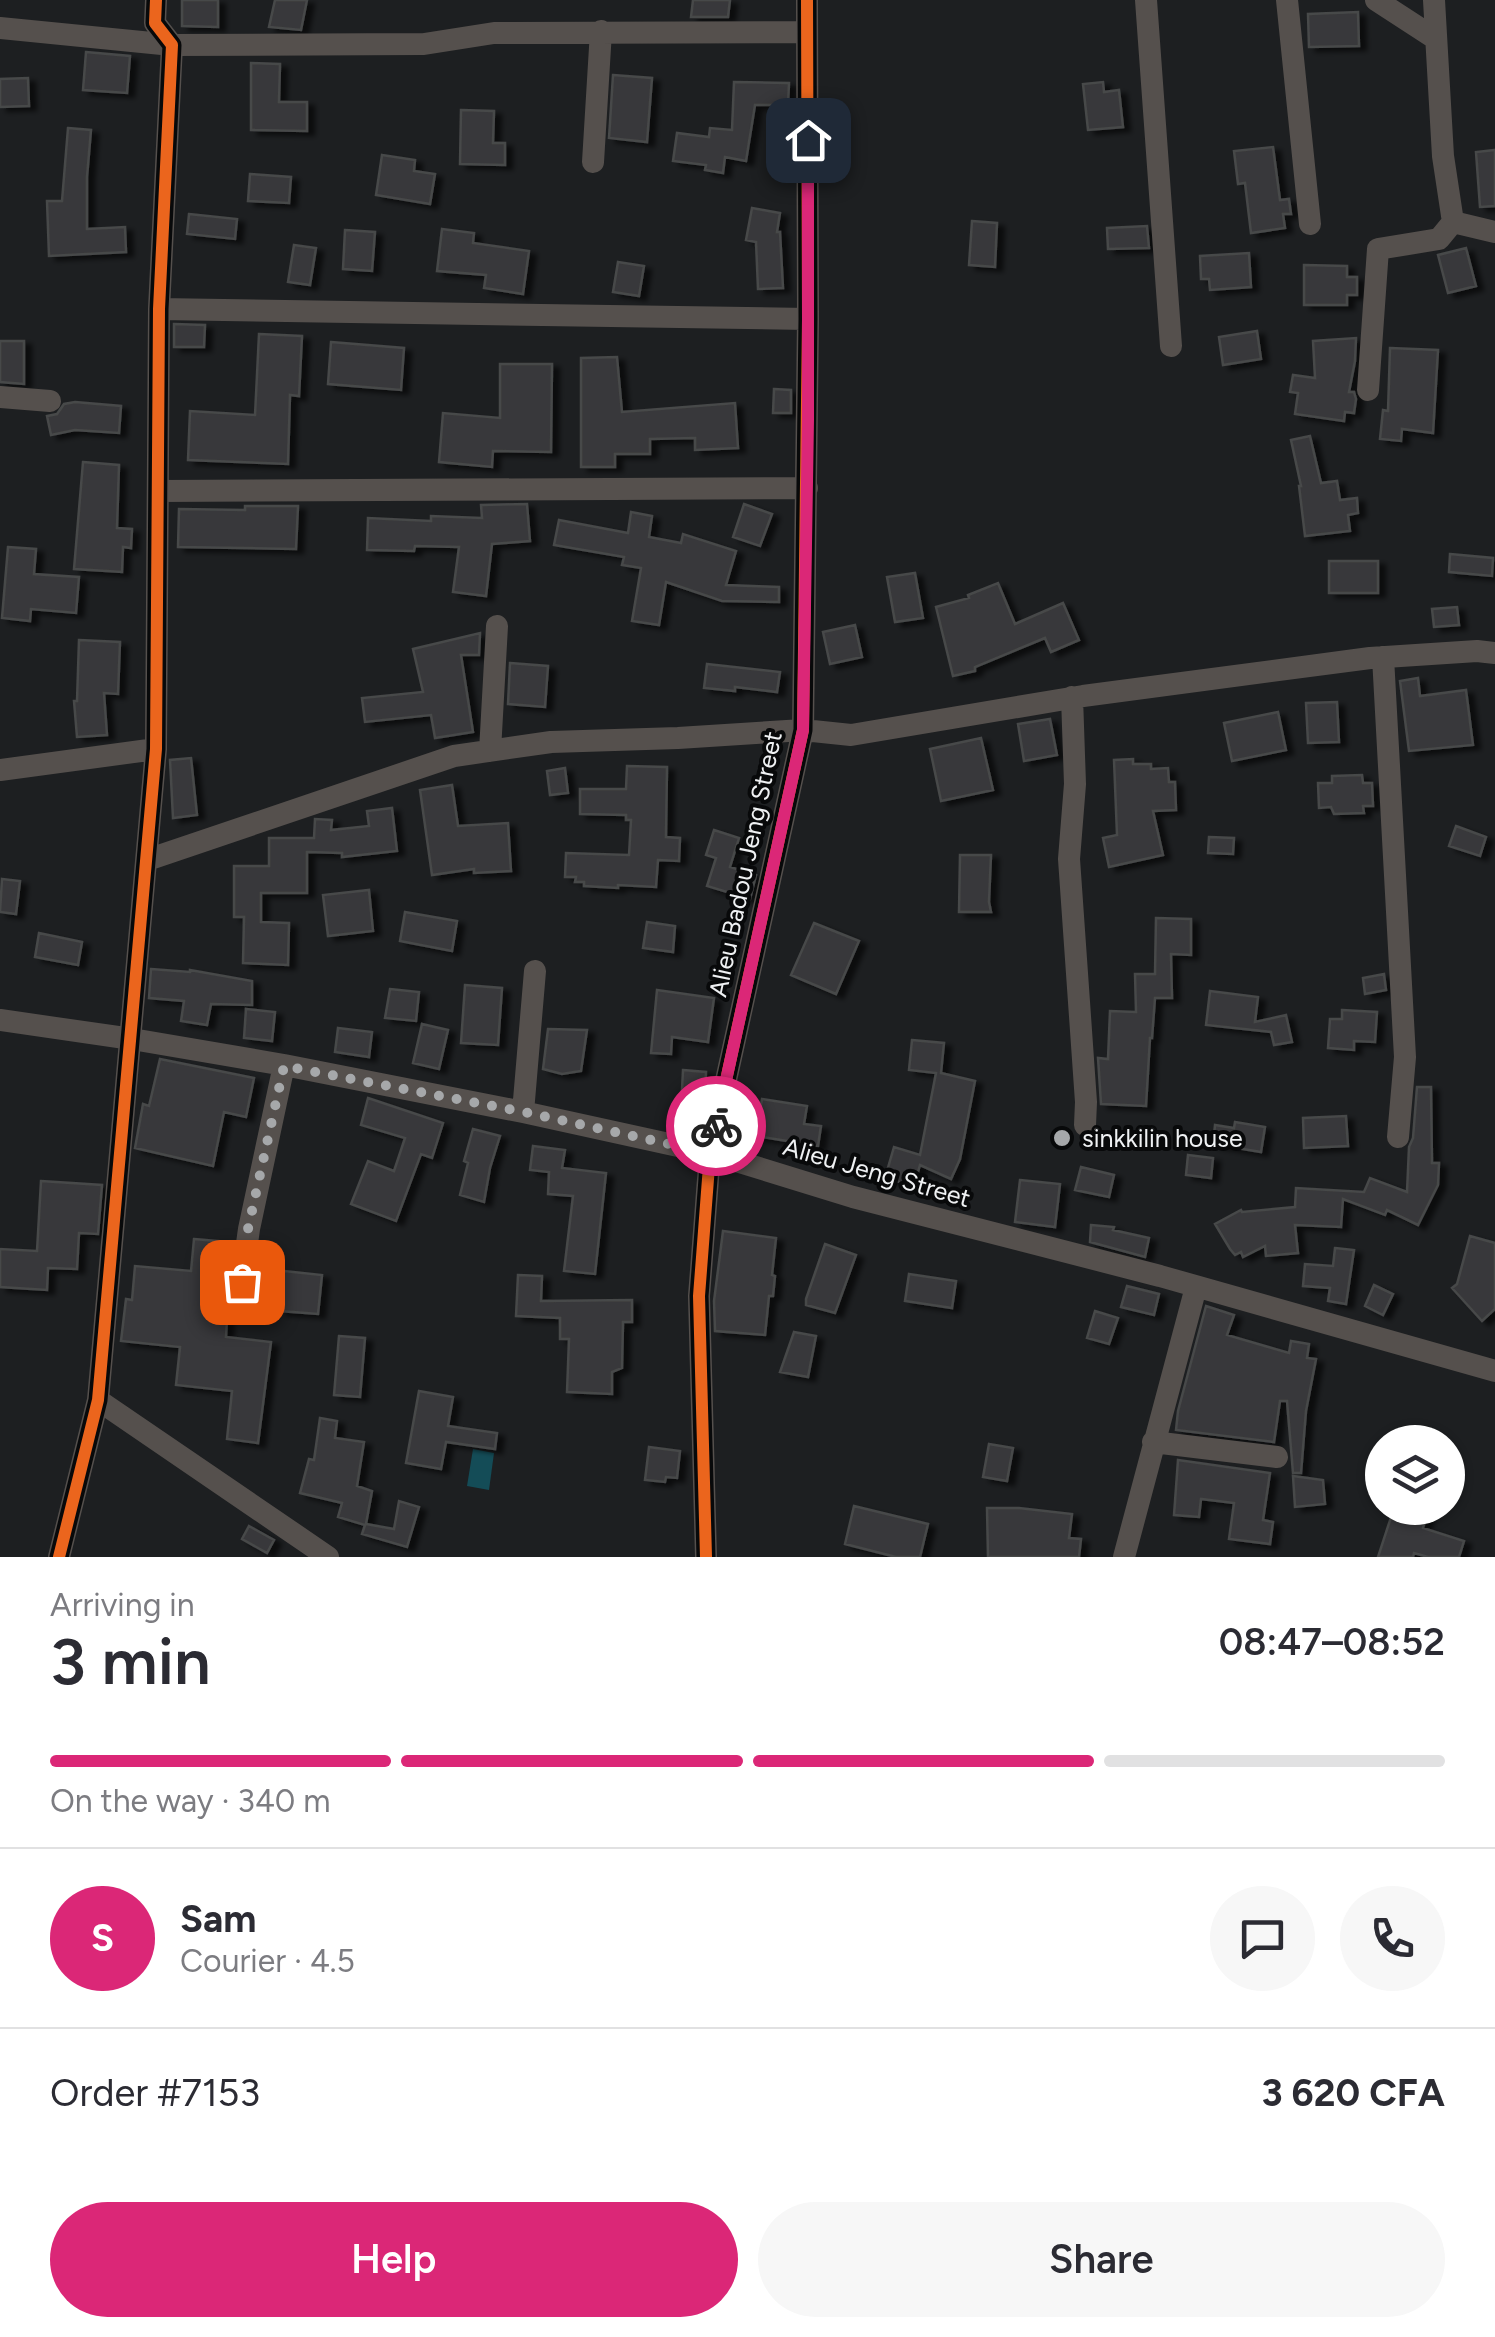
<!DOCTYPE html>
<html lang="en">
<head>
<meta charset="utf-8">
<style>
  :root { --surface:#fff; --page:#f7f7f7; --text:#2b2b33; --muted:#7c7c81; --line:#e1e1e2; --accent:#db2777 }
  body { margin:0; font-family:Figtree,sans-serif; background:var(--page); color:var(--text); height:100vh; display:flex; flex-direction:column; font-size:38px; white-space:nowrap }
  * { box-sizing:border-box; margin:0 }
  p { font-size:32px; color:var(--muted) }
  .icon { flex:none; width:55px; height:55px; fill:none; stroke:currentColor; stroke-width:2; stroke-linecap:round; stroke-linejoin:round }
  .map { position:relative; height:1557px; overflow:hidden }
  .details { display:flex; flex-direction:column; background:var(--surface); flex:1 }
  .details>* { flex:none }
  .tools { position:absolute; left:1365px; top:1425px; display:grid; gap:20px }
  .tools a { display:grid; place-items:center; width:100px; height:100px; border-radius:50%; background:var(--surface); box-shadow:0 2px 8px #0004; font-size:50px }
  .pin { position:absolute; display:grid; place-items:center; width:85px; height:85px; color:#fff; margin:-42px; border-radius:20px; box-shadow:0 5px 15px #0006 }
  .courier { position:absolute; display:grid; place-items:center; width:100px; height:100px; margin:-50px; border:8px solid #db2777; border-radius:50%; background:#fff; color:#222; box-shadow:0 2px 12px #0007 }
  .head em { font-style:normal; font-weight:600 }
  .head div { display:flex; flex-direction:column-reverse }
  .head { display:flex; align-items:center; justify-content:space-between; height:170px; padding:0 50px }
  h1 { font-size:65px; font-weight:600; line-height:75px }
  .bar { display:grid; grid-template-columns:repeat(4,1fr); gap:15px 10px; align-content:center; height:120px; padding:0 50px }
  .bar i { height:12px; border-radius:8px; background:var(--line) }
  .bar .selected { background:var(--accent) }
  .bar p { grid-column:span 4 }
  .line { display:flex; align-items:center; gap:25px; padding:0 50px; border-top:2px solid var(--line) }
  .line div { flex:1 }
  .round { display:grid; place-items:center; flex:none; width:105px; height:105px; border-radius:52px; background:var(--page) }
  .button { display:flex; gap:20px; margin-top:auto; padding:20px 50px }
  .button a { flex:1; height:115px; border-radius:60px; background:var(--accent); color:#fff; font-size:40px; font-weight:600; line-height:115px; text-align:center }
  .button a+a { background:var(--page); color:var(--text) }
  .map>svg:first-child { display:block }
</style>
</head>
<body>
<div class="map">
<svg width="1495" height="1557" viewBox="0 0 1495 1557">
  <defs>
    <filter id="shadow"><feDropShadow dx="7" dy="4" stdDeviation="2.5" flood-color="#0009"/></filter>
  </defs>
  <rect width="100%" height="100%" fill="#1d1f21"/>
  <path fill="#144c57" d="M 473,1449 L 494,1453 L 489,1490 L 467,1486 Z"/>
  <path fill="#39393a" stroke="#474849" stroke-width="2.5" filter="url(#shadow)" d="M 182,0 L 218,0 L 218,27 L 182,26 Z
    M 275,0 L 307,0 L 301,30 L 269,27 Z
    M 693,0 L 730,0 L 728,17 L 691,17 Z
    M 1358,12 L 1359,46 L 1309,47 L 1308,14 Z
    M 86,52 L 130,56 L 127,93 L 83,90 Z
    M 251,63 L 280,64 L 279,102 L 307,102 L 307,131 L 251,130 Z
    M 613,75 L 652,78 L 647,142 L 609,138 Z
    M 28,78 L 29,106 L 0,107 L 0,79 Z
    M 734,82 L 789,83 L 788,105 L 755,105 L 746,161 L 725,157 L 723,173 L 705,170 L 706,165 L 673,161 L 677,133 L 709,137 L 710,128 L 732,130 Z
    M 1103,82 L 1104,92 L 1119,90 L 1123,127 L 1088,130 L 1083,84 Z
    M 461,110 L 494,111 L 493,143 L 505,143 L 505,165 L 460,164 Z
    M 68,128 L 91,130 L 87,177 L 87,229 L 125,227 L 126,252 L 49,256 L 47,201 L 62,201 Z
    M 1273,147 L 1280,200 L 1289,199 L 1291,214 L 1283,214 L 1285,228 L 1251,233 L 1245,183 L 1238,184 L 1234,151 Z
    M 1495,150 L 1495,206 L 1480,207 L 1476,152 Z
    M 382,155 L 415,160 L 414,171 L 435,174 L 430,204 L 376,195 Z
    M 250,174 L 291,177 L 289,203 L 248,201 Z
    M 752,208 L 780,213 L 777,232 L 780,232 L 783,288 L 758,289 L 756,242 L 746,240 Z
    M 189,214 L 237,219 L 235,239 L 187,234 Z
    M 972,221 L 997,223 L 995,267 L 969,265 Z
    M 1147,226 L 1149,248 L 1108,249 L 1107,228 Z
    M 442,229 L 474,233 L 473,243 L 529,251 L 523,294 L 484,288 L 486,275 L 437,271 Z
    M 345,230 L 375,232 L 372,271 L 343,269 Z
    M 294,245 L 316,248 L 310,285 L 288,282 Z
    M 1466,248 L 1476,286 L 1448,293 L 1438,255 Z
    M 1249,253 L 1251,287 L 1210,290 L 1209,279 L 1201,279 L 1200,256 Z
    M 618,262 L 644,266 L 639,296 L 613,292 Z
    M 1304,265 L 1347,266 L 1347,277 L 1357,277 L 1357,295 L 1347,295 L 1347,305 L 1304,305 Z
    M 174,324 L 205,325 L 204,347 L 174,347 Z
    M 1257,331 L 1261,359 L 1223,365 L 1219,337 Z
    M 259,334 L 302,336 L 299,396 L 290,395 L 288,464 L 188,460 L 190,411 L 255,415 Z
    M 1356,338 L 1355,361 L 1349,392 L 1354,392 L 1356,399 L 1354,413 L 1345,412 L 1344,421 L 1295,414 L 1298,393 L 1290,392 L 1293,375 L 1315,378 L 1313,341 Z
    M 0,341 L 24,341 L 24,384 L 0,382 Z
    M 331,342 L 404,348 L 401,390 L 328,384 Z
    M 1390,348 L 1438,350 L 1433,433 L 1402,429 L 1401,441 L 1380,439 L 1383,410 L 1388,411 Z
    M 617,357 L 622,412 L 735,403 L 738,448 L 695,450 L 695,438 L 650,439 L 650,454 L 615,454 L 615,467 L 581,467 L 581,358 Z
    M 500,364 L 552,364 L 551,452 L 493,451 L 492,467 L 439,462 L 443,413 L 500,418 Z
    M 774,389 L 791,390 L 791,413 L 773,413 Z
    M 75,402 L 121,406 L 119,433 L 75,430 L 51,435 L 47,416 L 57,414 L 64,404 Z
    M 1310,436 L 1321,483 L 1337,481 L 1340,500 L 1357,498 L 1358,513 L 1348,515 L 1350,531 L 1305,536 L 1299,486 L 1301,486 L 1291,440 Z
    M 83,462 L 119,465 L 117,528 L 132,529 L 131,548 L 123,547 L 122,572 L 74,569 Z
    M 527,504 L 530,541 L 492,544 L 486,596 L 453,592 L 459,547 L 415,546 L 414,551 L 367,550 L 368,518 L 431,521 L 431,516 L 482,518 L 481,505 Z
    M 744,504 L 772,514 L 760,546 L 733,537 Z
    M 245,506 L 298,506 L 296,549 L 178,547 L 179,509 L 245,510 Z
    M 631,512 L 652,516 L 649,537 L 681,543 L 683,534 L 736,551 L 726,585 L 779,587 L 779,602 L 722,601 L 666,582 L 659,625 L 632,621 L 641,568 L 622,565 L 624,557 L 554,545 L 559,520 L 628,533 Z
    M 8,547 L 36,549 L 34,574 L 79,577 L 76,613 L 31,609 L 30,621 L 2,618 Z
    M 1450,554 L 1493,558 L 1492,576 L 1449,572 Z
    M 1329,561 L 1378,561 L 1378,593 L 1329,593 Z
    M 915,573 L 923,618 L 895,622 L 887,577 Z
    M 998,583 L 1015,624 L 1063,603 L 1079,640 L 1051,652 L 1045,638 L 975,667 L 975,671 L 953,676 L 936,607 L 969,598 L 968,595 Z
    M 1457,607 L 1459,625 L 1434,627 L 1432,609 Z
    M 855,625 L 862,657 L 830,664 L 823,632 Z
    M 480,633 L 479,655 L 461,655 L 473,732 L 435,738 L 431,715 L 365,722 L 362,698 L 423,692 L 413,649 Z
    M 79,640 L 120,642 L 118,694 L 104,693 L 107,735 L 77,737 L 74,701 L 77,701 Z
    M 510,663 L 548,666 L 545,707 L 508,704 Z
    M 707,664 L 780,672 L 777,692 L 735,687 L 735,691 L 704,688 Z
    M 1418,678 L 1420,696 L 1466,690 L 1473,745 L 1409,751 L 1400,681 Z
    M 1337,702 L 1339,742 L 1308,743 L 1306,703 Z
    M 1278,712 L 1286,750 L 1232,761 L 1224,723 Z
    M 1050,719 L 1057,755 L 1024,761 L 1018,724 Z
    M 981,738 L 993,790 L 941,801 L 930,749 Z
    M 191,758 L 197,815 L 173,818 L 170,760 Z
    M 1133,759 L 1133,764 L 1151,764 L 1151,769 L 1168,768 L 1169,782 L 1175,782 L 1176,810 L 1153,811 L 1163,855 L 1109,867 L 1103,838 L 1117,835 L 1114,760 Z
    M 627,766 L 667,767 L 666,837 L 680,838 L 679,861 L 658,860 L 656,887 L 618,885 L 618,888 L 584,886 L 584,882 L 575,882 L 576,877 L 565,877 L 566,853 L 629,855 L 631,820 L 626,820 L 626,815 L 580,814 L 580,789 L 626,789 Z
    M 565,768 L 568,793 L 550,795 L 547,771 Z
    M 1362,775 L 1363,783 L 1372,783 L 1373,806 L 1363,806 L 1364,813 L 1334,814 L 1331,807 L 1319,808 L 1318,783 L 1332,783 L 1332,776 Z
    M 452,785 L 458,826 L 508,823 L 511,871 L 474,873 L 474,869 L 432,875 L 420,790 Z
    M 392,808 L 397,851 L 342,857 L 342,853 L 307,852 L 307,893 L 261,893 L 261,922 L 289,923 L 288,965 L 243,963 L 244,917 L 234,917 L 234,866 L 269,866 L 269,838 L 314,838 L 315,819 L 332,820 L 331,830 L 369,826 L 367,811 Z
    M 1456,826 L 1486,837 L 1480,856 L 1449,846 Z
    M 714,830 L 739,838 L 730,867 L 756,875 L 750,899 L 707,886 L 716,858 L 706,855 Z
    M 1209,837 L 1234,838 L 1233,854 L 1208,853 Z
    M 960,855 L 991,855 L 989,902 L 991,912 L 959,912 Z
    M 2,879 L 20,881 L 16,914 L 0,912 Z
    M 369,890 L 373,931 L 328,936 L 323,895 Z
    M 405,912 L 457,921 L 452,951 L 400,941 Z
    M 1156,918 L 1191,919 L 1191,955 L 1171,954 L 1172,998 L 1155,998 L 1152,1038 L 1150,1038 L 1146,1106 L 1101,1104 L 1098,1058 L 1108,1059 L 1110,1011 L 1136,1012 L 1135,974 L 1155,974 Z
    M 647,922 L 675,926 L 673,952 L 643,948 Z
    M 814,923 L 859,941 L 836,994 L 791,975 Z
    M 39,933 L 82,942 L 78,965 L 35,957 Z
    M 151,969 L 190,972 L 190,970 L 252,981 L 252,1005 L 211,1004 L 207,1025 L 181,1021 L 184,1001 L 149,998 Z
    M 1384,974 L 1386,990 L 1365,994 L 1363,978 Z
    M 465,985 L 502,988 L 498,1045 L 461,1043 Z
    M 390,989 L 419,992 L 416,1021 L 385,1018 Z
    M 657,990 L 714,998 L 708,1042 L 672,1037 L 671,1054 L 651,1053 Z
    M 1210,991 L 1258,997 L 1255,1022 L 1286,1015 L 1292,1042 L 1274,1045 L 1271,1032 L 1206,1025 Z
    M 246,1009 L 275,1012 L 272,1041 L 244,1038 Z
    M 1342,1010 L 1377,1012 L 1375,1042 L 1354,1041 L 1354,1050 L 1328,1048 L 1330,1019 L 1342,1019 Z
    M 422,1024 L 448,1030 L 439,1069 L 413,1063 Z
    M 338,1028 L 372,1032 L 369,1057 L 335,1052 Z
    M 548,1029 L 587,1030 L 581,1071 L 562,1074 L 543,1069 Z
    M 912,1040 L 944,1043 L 941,1073 L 975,1081 L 960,1159 L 951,1179 L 920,1165 L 914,1186 L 885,1178 L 894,1147 L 920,1155 L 936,1073 L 909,1070 Z
    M 160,1059 L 254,1078 L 246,1117 L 224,1112 L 213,1166 L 135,1148 L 143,1104 L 149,1106 Z
    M 683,1070 L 706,1072 L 704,1110 L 699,1135 L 680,1131 Z
    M 1417,1087 L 1431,1087 L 1432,1163 L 1439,1163 L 1438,1185 L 1418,1225 L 1387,1210 L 1385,1215 L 1343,1199 L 1341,1227 L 1295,1225 L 1298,1253 L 1266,1256 L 1265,1246 L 1243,1257 L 1241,1252 L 1235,1255 L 1230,1249 L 1215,1224 L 1241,1210 L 1242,1212 L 1295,1207 L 1296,1188 L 1364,1192 L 1370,1178 L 1407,1192 L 1409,1147 L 1413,1138 Z
    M 368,1098 L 443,1123 L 432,1158 L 421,1154 L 396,1221 L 351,1204 L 368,1161 L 394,1171 L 405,1138 L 361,1125 Z
    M 762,1099 L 807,1106 L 804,1124 L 821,1126 L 818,1146 L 756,1136 Z
    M 1346,1116 L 1348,1146 L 1304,1148 L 1303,1118 Z
    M 1235,1122 L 1265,1127 L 1261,1152 L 1213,1144 L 1215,1125 L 1234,1128 Z
    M 473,1129 L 500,1136 L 490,1168 L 484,1202 L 460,1195 L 468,1163 L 464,1161 Z
    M 533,1146 L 565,1150 L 562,1168 L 606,1173 L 595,1274 L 564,1271 L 573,1196 L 548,1194 L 549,1172 L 530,1170 Z
    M 1188,1155 L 1213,1158 L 1211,1178 L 1186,1175 Z
    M 1081,1167 L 1114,1175 L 1109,1197 L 1075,1190 Z
    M 1020,1180 L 1060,1184 L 1055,1227 L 1015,1222 Z
    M 41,1181 L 102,1185 L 98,1234 L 79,1233 L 77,1269 L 48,1268 L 47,1290 L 0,1287 L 0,1249 L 37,1251 Z
    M 1091,1225 L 1114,1227 L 1113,1230 L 1149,1238 L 1145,1257 L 1090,1242 Z
    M 723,1231 L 776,1238 L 772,1275 L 775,1276 L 773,1296 L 769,1296 L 765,1335 L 715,1331 L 714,1301 Z
    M 1470,1236 L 1495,1243 L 1495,1309 L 1482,1321 L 1452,1288 L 1457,1284 Z
    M 194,1239 L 228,1242 L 223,1299 L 224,1314 L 227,1319 L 226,1337 L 271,1342 L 258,1443 L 227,1439 L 232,1391 L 176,1385 L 180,1347 L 121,1341 L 126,1299 L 132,1300 L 135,1266 L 191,1271 Z
    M 825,1244 L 856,1255 L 835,1313 L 806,1305 L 806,1299 Z
    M 1335,1248 L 1354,1250 L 1346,1304 L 1328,1301 L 1330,1288 L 1303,1286 L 1305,1264 L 1333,1266 Z
    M 284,1271 L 322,1275 L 318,1314 L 280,1311 Z
    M 909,1274 L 956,1281 L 952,1308 L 905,1301 Z
    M 518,1275 L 542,1276 L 541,1301 L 632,1300 L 632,1322 L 623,1322 L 622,1368 L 612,1372 L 612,1394 L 567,1392 L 569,1339 L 560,1339 L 560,1318 L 516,1316 Z
    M 1374,1285 L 1393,1294 L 1383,1315 L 1365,1306 Z
    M 1127,1286 L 1159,1294 L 1154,1315 L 1121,1307 Z
    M 1206,1306 L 1234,1315 L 1227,1335 L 1289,1353 L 1291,1341 L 1309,1344 L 1307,1358 L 1316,1359 L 1306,1411 L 1301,1473 L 1293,1473 L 1287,1401 L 1280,1401 L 1274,1442 L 1176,1430 L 1178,1411 Z
    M 1095,1311 L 1118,1318 L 1109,1344 L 1087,1338 Z
    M 794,1332 L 816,1336 L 808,1377 L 780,1372 Z
    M 339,1336 L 365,1338 L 360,1397 L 334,1395 Z
    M 419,1391 L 453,1397 L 448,1426 L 497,1433 L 495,1449 L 446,1442 L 441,1469 L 406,1463 Z
    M 320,1418 L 337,1421 L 335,1438 L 364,1442 L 357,1486 L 372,1491 L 366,1524 L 394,1529 L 399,1501 L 419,1507 L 407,1547 L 362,1534 L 365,1525 L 338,1517 L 342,1503 L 300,1493 L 309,1459 L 314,1460 Z
    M 989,1444 L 1013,1448 L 1007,1481 L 983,1477 Z
    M 649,1447 L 680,1451 L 677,1478 L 666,1477 L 665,1482 L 645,1480 Z
    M 1178,1460 L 1270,1473 L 1263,1520 L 1273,1522 L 1270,1544 L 1229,1539 L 1234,1503 L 1201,1499 L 1199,1517 L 1174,1515 Z
    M 1293,1476 L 1323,1480 L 1325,1504 L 1295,1507 Z
    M 854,1506 L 928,1524 L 920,1557 L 896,1557 L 845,1544 Z
    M 987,1508 L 1019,1508 L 1072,1514 L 1069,1538 L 1081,1539 L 1079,1557 L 988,1557 Z
    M 1394,1508 L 1404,1508 L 1427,1515 L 1423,1528 L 1464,1541 L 1459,1557 L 1428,1557 L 1414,1553 L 1413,1557 L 1378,1557 Z
    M 249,1526 L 274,1540 L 267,1553 L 242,1539 Z"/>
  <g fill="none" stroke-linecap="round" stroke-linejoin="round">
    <path stroke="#55504d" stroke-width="22" d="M 1146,0 L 1171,346
      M 1287,0 L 1310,224
      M 1376,0 L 1436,39
      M 1434,0 L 1443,156 L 1453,222 L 1495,232
      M 0,28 L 172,45 L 424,44 L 494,33 L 807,32
      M 593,162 L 601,31
      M 159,309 L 808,319
      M 1368,390 L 1378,249 L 1439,239 L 1453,222
      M 0,397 L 50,401
      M 159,491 L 807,488
      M 1383,657 L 1405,1057 L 1398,1137
      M 1072,697 L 1075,784 L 1069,859 L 1086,1102 L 1085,1125
      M 490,751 L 497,626
      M 0,770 L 156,749
      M 147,860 L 454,756 L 551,742 L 678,738 L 803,730 L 851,735 L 1083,696 L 1370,658 L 1477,651 L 1495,653
      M 0,1020 L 132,1039 L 284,1065 L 523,1112 L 710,1153 L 853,1197 L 1160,1276 L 1495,1371
      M 523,1112 L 535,971
      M 238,1309 L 249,1229 L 284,1065
      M 98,1400 L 328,1557
      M 1153,1442 L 1277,1457
      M 59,1557 L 98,1400 L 156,749 L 159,309 L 172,45 L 155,23 L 156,0
      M 706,1557 L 699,1296 L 710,1153 L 803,730 L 808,319 L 807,0
      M 1124,1557 L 1196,1287"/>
    <defs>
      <path id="cycleway" d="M 59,1557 L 98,1400 L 156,749 L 159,309 L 172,45 L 155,23 L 156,0
        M 706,1557 L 699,1296 L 710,1153 L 803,730 L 808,319 L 807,0"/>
    </defs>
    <use href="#cycleway" stroke="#08090a" stroke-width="19"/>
    <use href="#cycleway" stroke="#eb651d" stroke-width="12"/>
  </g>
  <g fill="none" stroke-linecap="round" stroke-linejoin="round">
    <path stroke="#a6a8aa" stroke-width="10" stroke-dasharray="0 18" d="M 242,1282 L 248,1229 L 284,1066 L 524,1112 L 710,1153 L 716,1126"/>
    <path stroke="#db2777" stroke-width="12" d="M 716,1126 L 803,730 L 808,420 L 808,140"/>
  </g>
  <circle fill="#a6a8aa" stroke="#08090a" stroke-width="4" cx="1062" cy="1138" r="10"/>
  <g text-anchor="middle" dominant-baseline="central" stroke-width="8" stroke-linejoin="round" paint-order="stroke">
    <g font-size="25" fill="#eff1f3" stroke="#08090a">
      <text transform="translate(745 864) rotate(-78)">Alieu Badou Jeng Street</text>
      <text transform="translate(877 1172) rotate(16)">Alieu Jeng Street</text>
    </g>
    <g font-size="25" fill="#eff1f3" stroke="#08090a" text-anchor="start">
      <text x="1082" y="1138">sinkkilin house</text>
    </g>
  </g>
</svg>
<div class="tools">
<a><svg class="icon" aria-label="layers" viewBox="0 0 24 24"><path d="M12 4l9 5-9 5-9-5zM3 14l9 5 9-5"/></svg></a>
</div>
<div class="pin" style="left:242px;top:1282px;background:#ea580c"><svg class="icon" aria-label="bag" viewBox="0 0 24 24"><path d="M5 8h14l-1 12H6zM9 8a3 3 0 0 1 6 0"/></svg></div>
<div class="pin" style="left:808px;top:140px;background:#1f2937"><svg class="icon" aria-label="home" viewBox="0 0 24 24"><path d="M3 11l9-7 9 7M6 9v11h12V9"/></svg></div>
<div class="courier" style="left:716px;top:1126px"><svg class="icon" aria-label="bike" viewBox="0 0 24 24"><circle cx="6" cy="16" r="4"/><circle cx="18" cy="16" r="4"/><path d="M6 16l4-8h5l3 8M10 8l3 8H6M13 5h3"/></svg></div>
</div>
<section class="details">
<div class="head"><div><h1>3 min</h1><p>Arriving in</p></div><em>08:47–08:52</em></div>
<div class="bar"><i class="selected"></i><i class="selected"></i><i class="selected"></i><i></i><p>On the way · 340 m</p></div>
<div class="line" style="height:180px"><b class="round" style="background:var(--accent);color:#fff">S</b><div><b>Sam</b><p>Courier · 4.5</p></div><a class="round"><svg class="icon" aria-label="chat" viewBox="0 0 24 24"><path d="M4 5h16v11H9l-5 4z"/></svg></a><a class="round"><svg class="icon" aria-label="phone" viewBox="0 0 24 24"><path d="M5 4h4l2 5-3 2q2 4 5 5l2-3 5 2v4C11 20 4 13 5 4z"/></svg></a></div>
<div class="line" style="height:130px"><div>Order #7153</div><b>3 620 CFA</b></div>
<div class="button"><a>Help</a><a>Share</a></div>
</section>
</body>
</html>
